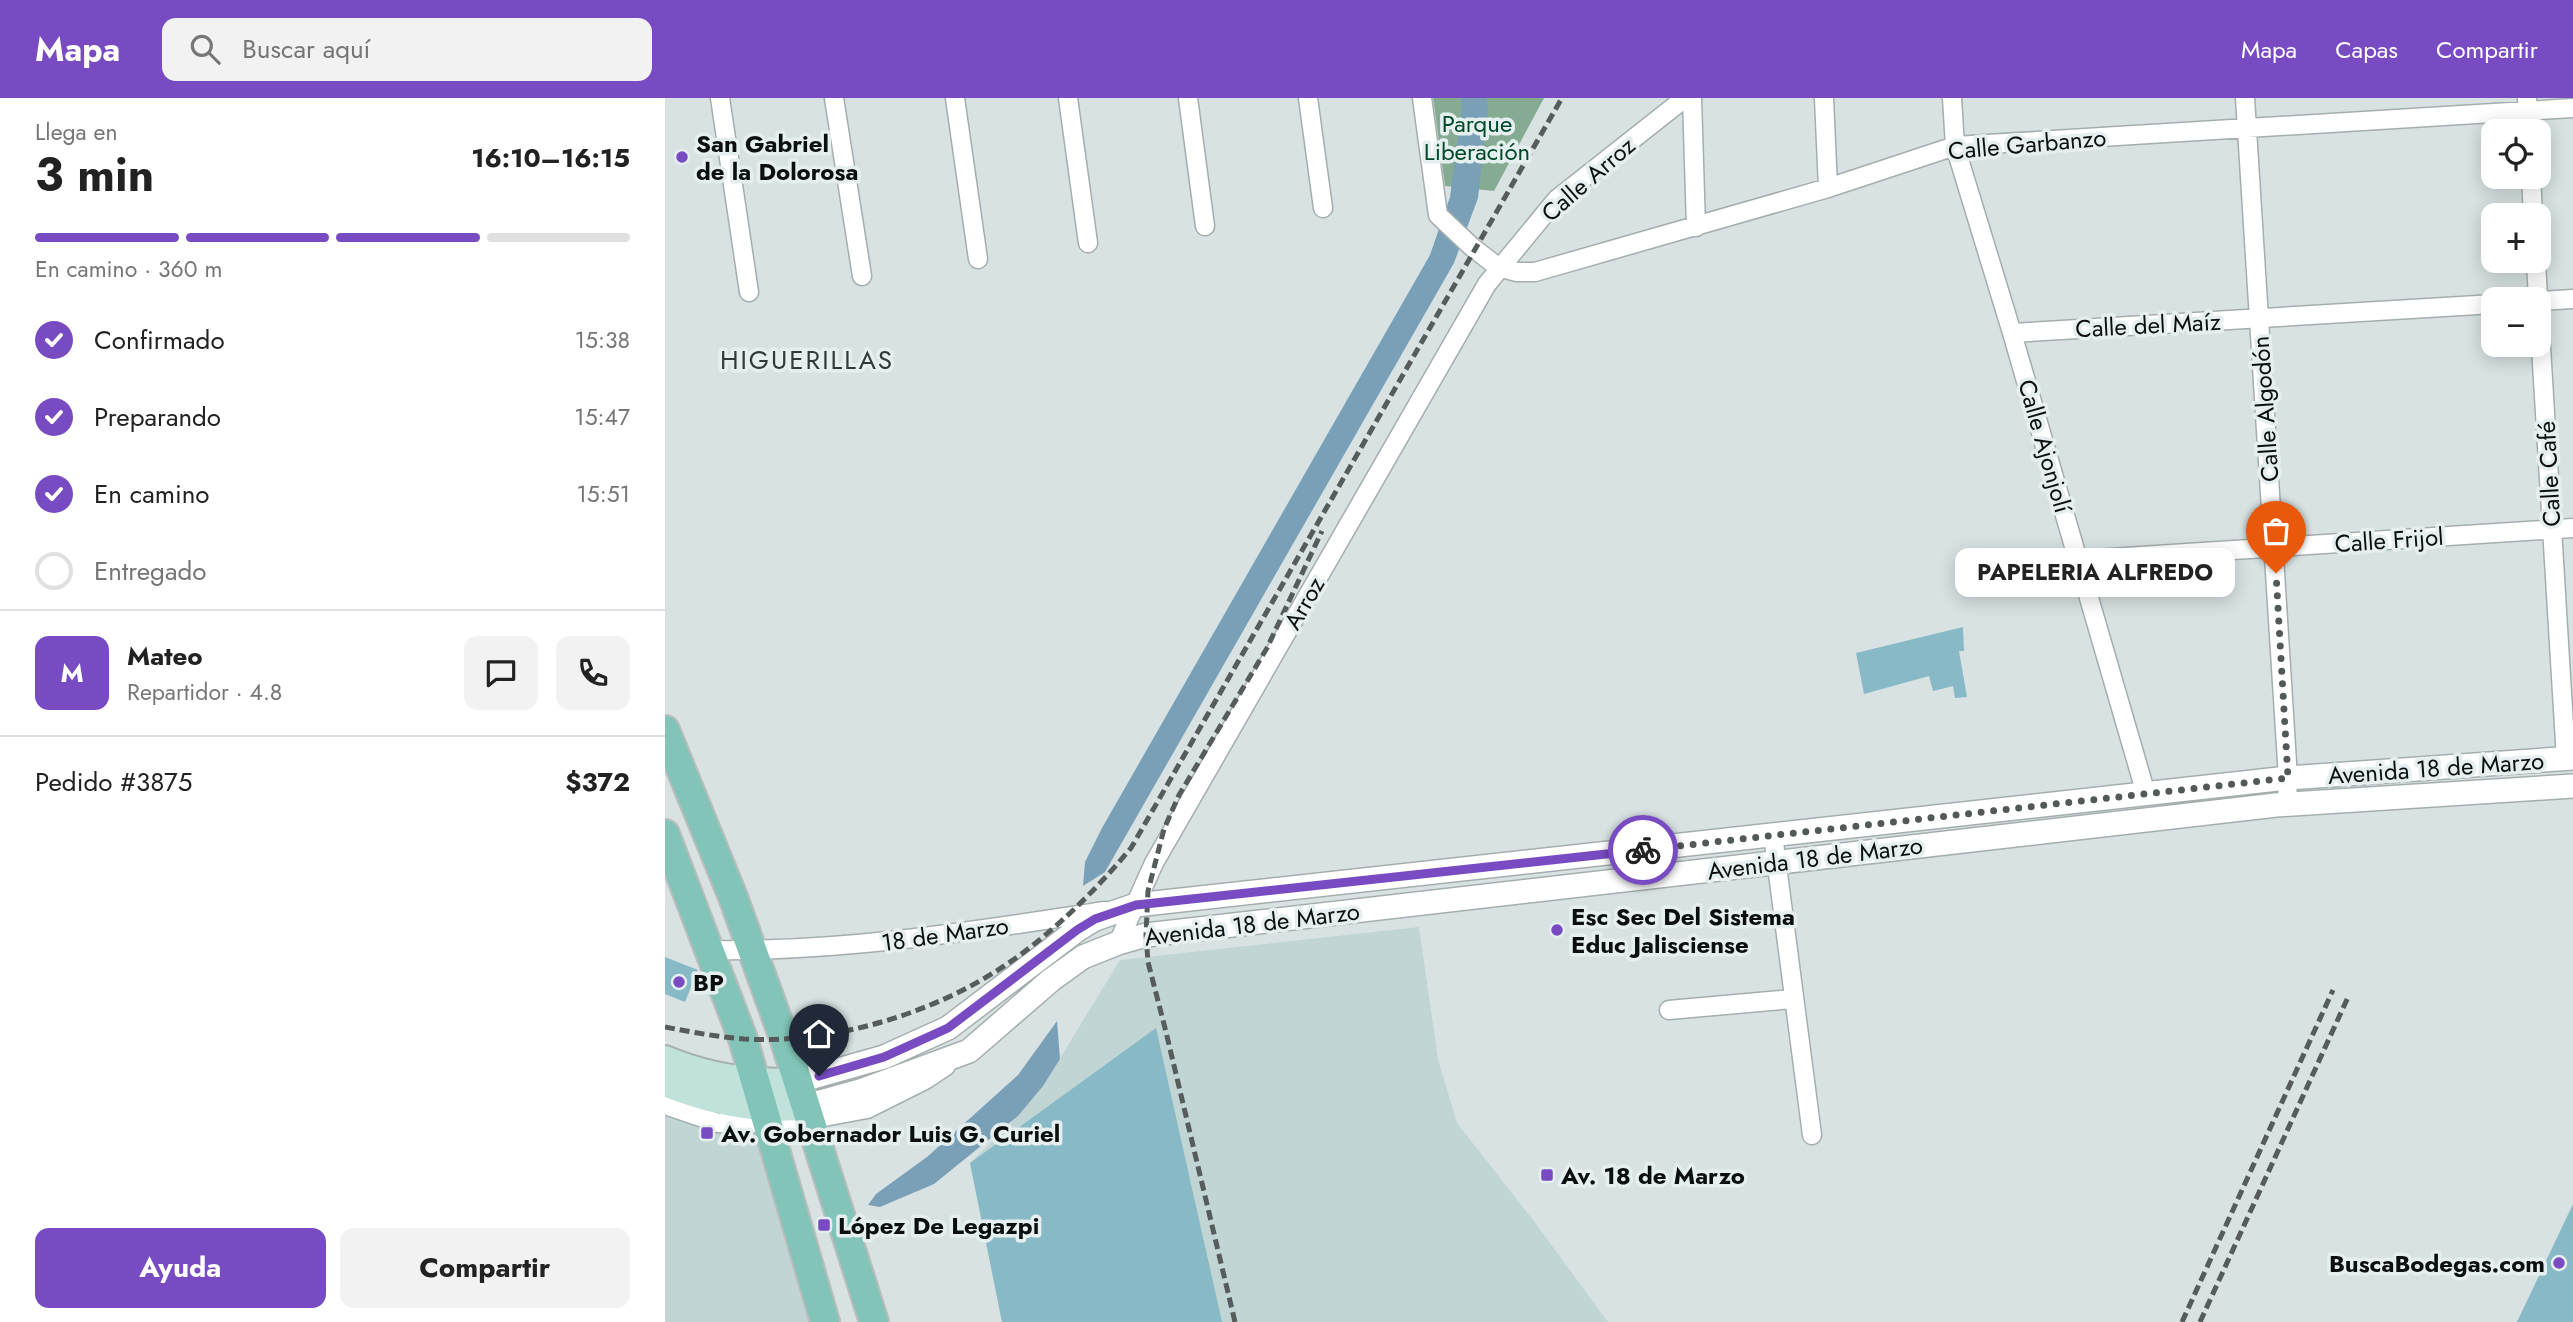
<!DOCTYPE html>
<html lang="es">
<head>
<meta charset="utf-8">
<style>
  :root { --surface:#fff; --page:#f2f2f2; --text:#222; --muted:#767676; --line:#e0e0e0; --accent:#794bc3 }
  body { margin:0; font-family:Jost,sans-serif; background:var(--page); color:var(--text); height:100vh; display:flex; flex-direction:column; font-size:26px; white-space:nowrap }
  * { box-sizing:border-box; margin:0 }
  p { font-size:23px; color:var(--muted) }
  .icon { flex:none; width:38px; height:38px; fill:none; stroke:currentColor; stroke-width:2; stroke-linecap:round; stroke-linejoin:round }
  .map { position:relative; flex:1; overflow:hidden }
  .drawer { display:flex; flex-direction:column; background:var(--surface); width:665px }
  .drawer>* { flex:none }
  .buttons { position:absolute; left:1816px; top:21px; display:grid; gap:14px }
  .buttons a { display:grid; place-items:center; width:70px; height:70px; border-radius:14px; background:var(--surface); box-shadow:0 4px 18px #0003; font-size:35px }
  .pin { position:absolute; display:grid; place-items:center; width:60px; height:60px; color:#fff; margin:-72px -30px; border-radius:50% 50% 50% 0; rotate:-45deg; box-shadow:0 0 7px #0007 }
  .pin .icon { rotate:45deg }
  .courier { position:absolute; display:grid; place-items:center; width:70px; height:70px; margin:-35px; border:5px solid #794bc3; border-radius:50%; background:#fff; color:#222; box-shadow:0 2px 9px #0007 }
  .bubble { position:absolute; height:49px; border-radius:14px; background:var(--surface); box-shadow:0 4px 18px #0003; font-size:23px; font-weight:700; line-height:49px; text-align:center }
  .headline em { font-style:normal; font-weight:700 }
  .headline div { display:flex; flex-direction:column-reverse }
  .headline { display:flex; align-items:center; justify-content:space-between; height:119px; padding:0 35px }
  h1 { font-size:46px; font-weight:700; line-height:52px }
  .bar { display:grid; grid-template-columns:repeat(4,1fr); gap:10px 7px; align-content:center; height:84px; padding:0 35px }
  .bar i { height:9px; border-radius:5px; background:var(--line) }
  .bar .current { background:var(--accent) }
  .bar p { grid-column:span 4 }
  .line { display:flex; align-items:center; gap:18px; padding:0 35px; border-top:2px solid var(--line) }
  .line div { flex:1 }
  .round { display:grid; place-items:center; flex:none; width:74px; height:74px; border-radius:14px; background:var(--page) }
  ol { padding:0 35px; list-style:none }
  li { display:flex; align-items:center; gap:21px; height:77px }
  li p { margin-inline-start:auto }
  li .icon { padding:7px; border-radius:50%; background:var(--accent); color:#fff; stroke-width:4 }
  li:last-child { color:var(--muted) }
  li i { width:38px; height:38px; border:4px solid var(--line); border-radius:50% }
  .cta { display:flex; gap:14px; margin-top:auto; padding:14px 35px }
  .cta a { flex:1; height:80px; border-radius:14px; background:var(--accent); color:#fff; font-size:28px; font-weight:700; line-height:80px; text-align:center }
  .cta a+a { background:var(--page); color:var(--text) }
  header { display:flex; align-items:center; gap:42px; box-sizing:border-box; height:98px; padding:0 35px; background:var(--accent); color:#fff }
  header strong { font-size:33px }
  nav { display:flex; gap:38px; margin-inline-start:auto; font-size:24px }
  .search { width:490px; height:63px; background:var(--page); display:flex; align-items:center; gap:18px; box-sizing:border-box; padding:0 24px; border-radius:14px; color:var(--muted); font-size:26px }
  main { display:flex; flex:1; min-height:0 }
  .map>svg:first-child { display:block }
</style>
</head>
<body>
<header>
<strong>Mapa</strong>
<div class="search"><svg class="icon" aria-label="search" viewBox="0 0 24 24"><circle cx="10" cy="10" r="6"/><path d="M15 15l6 6"/></svg>Buscar aquí</div>
<nav><a>Mapa</a><a>Capas</a><a>Compartir</a></nav>
</header>
<main>
<section class="drawer">
<div class="headline"><div><h1>3 min</h1><p>Llega en</p></div><em>16:10–16:15</em></div>
<div class="bar"><i class="current"></i><i class="current"></i><i class="current"></i><i></i><p>En camino · 360 m</p></div>
<ol>
<li><svg class="icon" aria-label="check" viewBox="0 0 24 24"><path d="M5 12l5 5 9-10"/></svg>Confirmado<p>15:38</p></li>
<li><svg class="icon" aria-label="check" viewBox="0 0 24 24"><path d="M5 12l5 5 9-10"/></svg>Preparando<p>15:47</p></li>
<li><svg class="icon" aria-label="check" viewBox="0 0 24 24"><path d="M5 12l5 5 9-10"/></svg>En camino<p>15:51</p></li>
<li><i></i>Entregado</li>
</ol>
<div class="line" style="height:126px"><b class="round" style="background:var(--accent);color:#fff">M</b><div><b>Mateo</b><p>Repartidor · 4.8</p></div><a class="round"><svg class="icon" aria-label="chat" viewBox="0 0 24 24"><path d="M4 5h16v11H9l-5 4z"/></svg></a><a class="round"><svg class="icon" aria-label="phone" viewBox="0 0 24 24"><path d="M5 4h4l2 5-3 2q2 4 5 5l2-3 5 2v4C11 20 4 13 5 4z"/></svg></a></div>
<div class="line" style="height:91px"><div>Pedido #3875</div><b>$372</b></div>
<div class="cta"><a>Ayuda</a><a>Compartir</a></div>
</section>
<div class="map">
<svg width="1908" height="1224" viewBox="0 0 1908 1224">
  <rect width="100%" height="100%" fill="#d8e2e2"/>
  <path fill="#c2d5d5" d="M 754,829 L 773,961 L 792,1025 L 868,1122 L 943,1224 L 337,1224 L 305,1065 L 353,1018 L 378,988 L 455,862 Z
    M 0,1011 L 33,1023 L 98,1037 L 151,1224 L 0,1224 Z"/>
  <path fill="#85ab92" d="M 768,0 L 879,0 L 829,93 L 780,88 Z"/>
  <path fill="#7aa0b8" d="M 795,0 L 821,0 L 823,10 L 813,100 L 789,165 L 440,774 L 418,788 L 420,764 L 437,730 L 765,157 L 785,99 L 797,8 Z
    M 392,923 L 395,961 L 378,988 L 353,1018 L 269,1086 L 215,1109 L 203,1107 L 211,1096 L 262,1059 L 353,977 Z"/>
  <path fill="#87b9c6" d="M 1298,529 L 1299,553 L 1294,553 L 1302,599 L 1290,600 L 1288,588 L 1268,593 L 1264,578 L 1199,596 L 1191,555 Z
    M 0,859 L 33,872 L 20,904 L 0,896 Z
    M 491,930 L 557,1224 L 337,1224 L 305,1065 Z
    M 1908,1106 L 1908,1224 L 1852,1224 Z"/>
  <g fill="none" stroke-linecap="round" stroke-linejoin="round">
    <defs>
      <path id="minor" d="M 55,0 L 84,194
        M 169,0 L 197,178
        M 290,0 L 313,161
        M 403,0 L 423,145
        M 523,0 L 540,128
        M 643,0 L 658,110
        M 757,0 L 773,117 L 807,149 L 833,169 L 852,174 L 870,174 L 1163,90 L 1290,48 L 1908,10
        M 1027,0 L 1031,129
        M 1159,0 L 1163,90
        M 1287,0 L 1290,48 L 1347,235 L 1481,696
        M 1580,0 L 1623,680 L 1622,706
        M 1862,0 L 1864,33
        M 1866,79 L 1868,117
        M 1871,163 L 1873,201
        M 1874,203 L 1908,201
        M 1874,216 L 1901,661
        M 1347,235 L 1829,206
        M 1413,462 L 1908,430
        M 1108,737 L 1147,1037
        M 453,845 L 489,765 L 822,186 L 892,101 L 1020,0
        M 45,852 C 178,854 308,833 440,813
        M 1004,912 L 1128,901
        M 0,1007 L 53,1025 L 132,1024 L 202,1011 L 260,982 L 281,968"/>
      <path id="tertiary" d="M 134,983 L 219,959 L 283,930 L 412,832 L 430,821 L 471,807 L 1623,680 L 1908,660
        M 141,1008 L 198,992 L 304,953 L 386,882 L 418,859 L 453,845 L 481,837 L 1611,707 L 1908,688"/>
      <path id="secondary" d="M 0,961 C 43,979 88,986 134,983
        M 0,985 C 45,1003 93,1014 141,1008"/>
      <path id="primary" d="M 0,632 L 68,799 L 119,940 L 209,1224
        M 0,736 L 78,941 L 160,1224"/>
    </defs>
    <use href="#minor" stroke="#a5aeae" stroke-width="21"/>
    <use href="#tertiary" stroke="#a5aeae" stroke-width="26"/>
    <use href="#secondary" stroke="#a5aeae" stroke-width="30"/>
    <use href="#primary" stroke="#bbbcbc" stroke-width="32"/>
    <use href="#minor" stroke="#fff" stroke-width="18"/>
    <use href="#tertiary" stroke="#fff" stroke-width="23"/>
    <use href="#secondary" stroke="#c1e2db" stroke-width="26"/>
    <use href="#primary" stroke="#82c5b8" stroke-width="28"/>
    <path stroke="#565c5c" stroke-width="5" stroke-dasharray="10 5" stroke-linecap="butt" d="M 0,929 C 26,934 53,939 79,941 C 167,946 269,916 342,866 C 387,836 432,791 466,750 L 897,0
      M 570,1224 L 501,934 L 483,864 L 481,837 L 483,793 L 499,731 L 514,697 L 602,550 L 657,433
      M 1517,1224 L 1668,892
      M 1535,1224 L 1684,897"/>
  </g>
  <g fill="none" stroke-linecap="round" stroke-linejoin="round">
    <path stroke="#535959" stroke-width="7" stroke-dasharray="0 12.6" d="M 978,752 L 1623,680 L 1611,475"/>
    <path stroke="#794bc3" stroke-width="9" d="M 154,978 L 219,959 L 283,930 L 412,832 L 430,821 L 471,807 L 978,752"/>
  </g>
  <g fill="#794bc3" stroke="#e5efef" stroke-width="2.5">
    <circle cx="17" cy="59" r="7"/>
    <circle cx="892" cy="832" r="7"/>
    <circle cx="14" cy="884" r="7"/>
    <rect x="35" y="1028" width="14" height="14" rx="3.5"/>
    <rect x="875" y="1070" width="14" height="14" rx="3.5"/>
    <rect x="152" y="1120" width="14" height="14" rx="3.5"/>
    <circle cx="1894" cy="1165" r="7"/>
  </g>
  <g text-anchor="middle" dominant-baseline="central" stroke-width="7" stroke-linejoin="round" paint-order="stroke">
    <g font-size="24" fill="#014828" stroke="#e5efef">
      <text x="812" y="25">Parque<tspan x="812" dy="28">Liberación</tspan></text>
    </g>
    <g font-size="24" font-weight="bold" fill="#0b0f0f" stroke="#e5efef" text-anchor="start">
      <text x="31" y="45">San Gabriel<tspan x="31" dy="28">de la Dolorosa</tspan></text>
      <text x="906" y="818">Esc Sec Del Sistema<tspan x="906" dy="28">Educ Jalisciense</tspan></text>
      <text x="28" y="884">BP</text>
      <text x="56" y="1035">Av. Gobernador Luis G. Curiel</text>
      <text x="896" y="1077">Av. 18 de Marzo</text>
      <text x="173" y="1127">López De Legazpi</text>
      <text x="1880" y="1165" text-anchor="end">BuscaBodegas.com</text>
    </g>
    <g font-size="24" fill="#0b0f0f" stroke="#e5efef">
      <text transform="translate(1362 46) rotate(-5)">Calle Garbanzo</text>
      <text transform="translate(923 81) rotate(-41)">Calle Arroz</text>
      <text transform="translate(1483 227) rotate(-3)">Calle del Maíz</text>
      <text transform="translate(1600 311) rotate(-94)">Calle Algodón</text>
      <text transform="translate(1380 348) rotate(74)">Calle Ajonjolí</text>
      <text transform="translate(1884 376) rotate(-93)">Calle Café</text>
      <text transform="translate(1724 442) rotate(-4)">Calle Frijol</text>
      <text transform="translate(639 505) rotate(-60)">Arroz</text>
      <text transform="translate(1771 670) rotate(-4)">Avenida 18 de Marzo</text>
      <text transform="translate(1150 760) rotate(-7)">Avenida 18 de Marzo</text>
      <text transform="translate(587 826) rotate(-7)">Avenida 18 de Marzo</text>
      <text transform="translate(280 836) rotate(-8)">18 de Marzo</text>
    </g>
    <g font-size="26" letter-spacing="2" fill="#313939" stroke="#e5efef">
      <text x="142" y="262">HIGUERILLAS</text>
    </g>
  </g>
</svg>
<div class="buttons">
<a><svg class="icon" aria-label="locate" viewBox="0 0 24 24"><circle cx="12" cy="12" r="6"/><path d="M12 2v4M12 18v4M2 12h4M18 12h4"/></svg></a>
<a>+</a>
<a>−</a>
</div>
<div class="pin" style="left:1611px;top:475px;background:#ea580c"><svg class="icon" aria-label="bag" viewBox="0 0 24 24"><path d="M5 8h14l-1 12H6zM9 8a3 3 0 0 1 6 0"/></svg></div>
<div class="pin" style="left:154px;top:978px;background:#1f2937"><svg class="icon" aria-label="home" viewBox="0 0 24 24"><path d="M3 11l9-7 9 7M6 9v11h12V9"/></svg></div>
<div class="courier" style="left:978px;top:752px"><svg class="icon" aria-label="bike" viewBox="0 0 24 24"><circle cx="6" cy="16" r="4"/><circle cx="18" cy="16" r="4"/><path d="M6 16l4-8h5l3 8M10 8l3 8H6M13 5h3"/></svg></div>
<div class="bubble" style="left:1290px;top:450px;width:280px">PAPELERIA ALFREDO</div>
</div>
</main>
</body>
</html>
